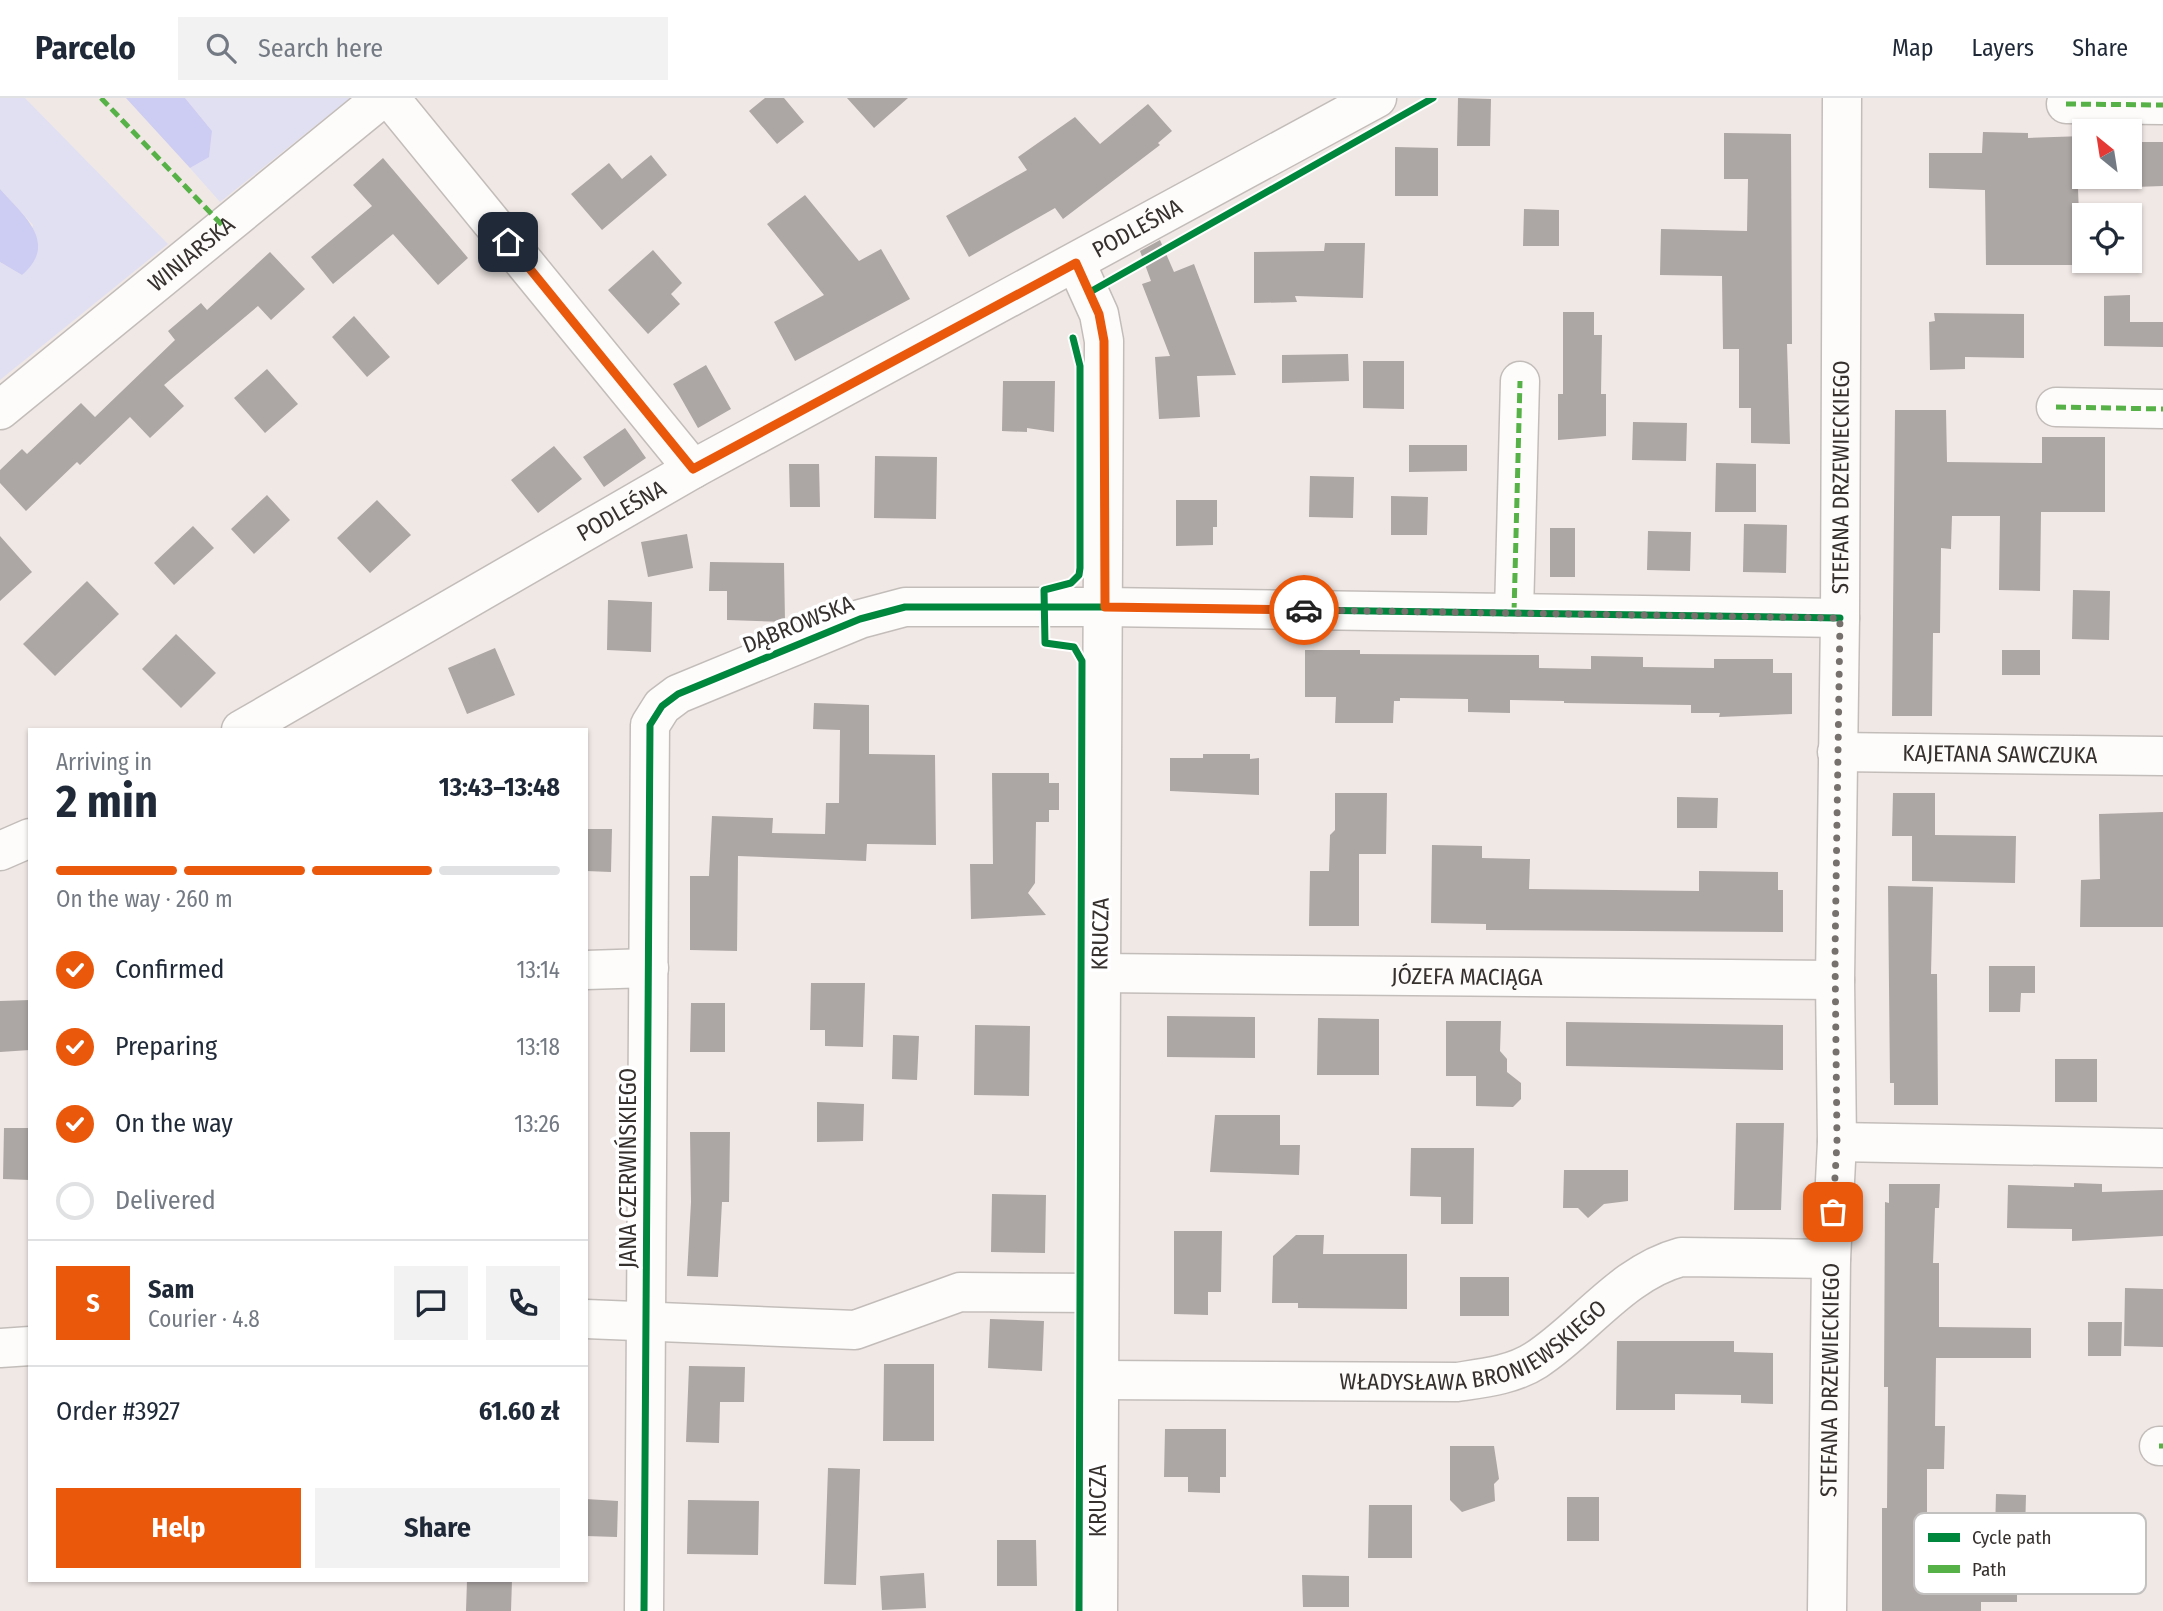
<!DOCTYPE html>
<html lang="en">
<head>
<meta charset="utf-8">
<style>
  :root { --surface:#fff; --page:#f2f2f3; --text:#1f2937; --muted:#747a83; --line:#e0e1e3; --accent:#ea580c }
  body { margin:0; font-family:"Fira Sans Condensed",sans-serif; background:var(--page); color:var(--text); height:100vh; display:flex; flex-direction:column; font-size:26px; white-space:nowrap }
  * { box-sizing:border-box; margin:0 }
  p { font-size:23px; color:var(--muted) }
  .icon { flex:none; width:38px; height:38px; fill:none; stroke:currentColor; stroke-width:2; stroke-linecap:round; stroke-linejoin:round }
  .map { position:relative; flex:1; overflow:hidden }
  .drawer { position:absolute; left:28px; top:630px; width:560px; height:854px; display:flex; flex-direction:column; background:var(--surface); border-radius:0px; box-shadow:0 2px 5px #0004 }
  .drawer>* { flex:none }
  .needle { width:46px; rotate:330deg }
  .buttons { position:absolute; left:2072px; top:21px; display:grid; gap:14px }
  .buttons a { display:grid; place-items:center; width:70px; height:70px; border-radius:0px; background:var(--surface); box-shadow:0 2px 5px #0004; font-size:35px }
  .pin { position:absolute; display:grid; place-items:center; width:60px; height:60px; color:#fff; margin:-30px; border-radius:14px; box-shadow:0 4px 10px #0006 }
  .courier { position:absolute; display:grid; place-items:center; width:70px; height:70px; margin:-35px; border:5px solid #ea580c; border-radius:50%; background:#fff; color:#222; box-shadow:0 2px 9px #0007 }
  .head em { font-style:normal; font-weight:700 }
  .head div { display:flex; flex-direction:column-reverse }
  .head { display:flex; align-items:center; justify-content:space-between; height:119px; padding:0 28px }
  h1 { font-size:46px; font-weight:700; line-height:52px }
  .bar { display:grid; grid-template-columns:repeat(4,1fr); gap:10px 7px; align-content:center; height:84px; padding:0 28px }
  .bar i { height:9px; border-radius:5px; background:var(--line) }
  .bar .on { background:var(--accent) }
  .bar p { grid-column:span 4 }
  .line { display:flex; align-items:center; gap:18px; padding:0 28px; border-top:2px solid var(--line) }
  .line div { flex:1 }
  .round { display:grid; place-items:center; flex:none; width:74px; height:74px; border-radius:0px; background:var(--page) }
  ol { padding:0 28px; list-style:none }
  li { display:flex; align-items:center; gap:21px; height:77px }
  li p { margin-inline-start:auto }
  li .icon { padding:7px; border-radius:50%; background:var(--accent); color:#fff; stroke-width:4 }
  li:last-child { color:var(--muted) }
  li i { width:38px; height:38px; border:4px solid var(--line); border-radius:50% }
  .cta { display:flex; gap:14px; margin-top:auto; padding:14px 28px }
  .cta a { flex:1; height:80px; border-radius:0px; background:var(--accent); color:#fff; font-size:28px; font-weight:700; line-height:80px; text-align:center }
  .cta a+a { background:var(--page); color:var(--text) }
  header { display:flex; align-items:center; gap:42px; box-sizing:border-box; height:98px; padding:0 35px; background:var(--surface); border-bottom:2px solid var(--line) }
  header strong { font-size:33px }
  nav { display:flex; gap:38px; margin-inline-start:auto; font-size:24px }
  .search { width:490px; height:63px; background:var(--page); display:flex; align-items:center; gap:18px; box-sizing:border-box; padding:0 24px; border-radius:0px; color:var(--muted); font-size:26px }
  .map>svg:first-child { display:block }
</style>
</head>
<body>
<header>
<strong>Parcelo</strong>
<div class="search"><svg class="icon" aria-label="search" viewBox="0 0 24 24"><circle cx="10" cy="10" r="6"/><path d="M15 15l6 6"/></svg>Search here</div>
<nav><a>Map</a><a>Layers</a><a>Share</a></nav>
</header>
<div class="map">
<svg width="2163" height="1513" viewBox="0 0 2163 1513">
  <rect width="100%" height="100%" fill="#f0e8e5"/>
  <path fill="#e1e0f3" d="M 0,0 L 25,0 L 168,146 L 0,282 L 0,164 L 22,177 L 33,127 L 0,91 Z
    M 185,0 L 350,0 L 220,104 L 190,70 L 209,58 L 212,33 Z"/>
  <path fill="#cdccf2" d="M 126,0 L 185,0 L 212,33 L 209,59 L 190,70 Z
    M 0,91 C 24,118 59,145 22,177 L 0,164 Z"/>
  <path fill="#aca6a4" d="M 765,0 L 784,0 L 804,24 L 777,46 L 749,13 Z
    M 847,0 L 908,0 L 874,30 Z
    M 1458,0 L 1491,1 L 1490,48 L 1457,48 Z
    M 1148,6 L 1172,33 L 1158,45 L 1160,47 L 1063,121 L 1055,110 L 969,159 L 946,118 L 1027,72 L 1018,59 L 1075,19 L 1100,46 Z
    M 1983,34 L 2028,35 L 2028,40 L 2084,38 L 2084,79 L 2130,79 L 2130,44 L 2163,44 L 2163,88 L 2078,91 L 2081,167 L 1986,167 L 1985,92 L 1929,90 L 1929,55 L 1982,55 Z
    M 1724,35 L 1791,36 L 1792,246 L 1787,246 L 1790,346 L 1751,345 L 1751,310 L 1739,310 L 1739,251 L 1723,251 L 1722,178 L 1660,177 L 1661,131 L 1747,133 L 1748,81 L 1724,81 Z
    M 1395,49 L 1438,50 L 1438,98 L 1395,98 Z
    M 651,57 L 667,77 L 602,132 L 571,96 L 609,65 L 622,81 Z
    M 383,60 L 468,160 L 438,187 L 393,136 L 333,186 L 311,159 L 372,108 L 353,87 Z
    M 805,97 L 859,163 L 881,151 L 910,201 L 795,263 L 774,224 L 824,197 L 767,126 Z
    M 1524,111 L 1559,112 L 1559,148 L 1523,148 Z
    M 1160,142 L 1174,174 L 1194,166 L 1236,277 L 1197,278 L 1200,319 L 1159,321 L 1155,259 L 1170,258 L 1142,186 L 1151,183 L 1140,153 Z
    M 1325,145 L 1365,145 L 1363,200 L 1295,198 L 1297,204 L 1254,205 L 1254,154 L 1324,153 Z
    M 653,152 L 682,185 L 671,196 L 680,206 L 648,236 L 608,192 Z
    M 270,154 L 305,191 L 271,222 L 258,208 L 164,287 L 184,308 L 150,340 L 130,319 L 80,367 L 77,364 L 26,413 L 0,385 L 0,372 L 22,351 L 27,356 L 81,305 L 95,319 L 175,242 L 168,233 L 201,205 L 207,212 Z
    M 2130,197 L 2130,224 L 2163,224 L 2163,249 L 2104,248 L 2104,198 Z
    M 1563,214 L 1594,214 L 1594,237 L 1602,237 L 1601,296 L 1606,296 L 1606,338 L 1558,342 L 1558,296 L 1563,296 Z
    M 1934,215 L 2024,216 L 2024,260 L 1965,259 L 1965,271 L 1930,272 L 1929,224 L 1935,223 Z
    M 354,218 L 390,259 L 367,279 L 332,239 Z
    M 1348,256 L 1349,283 L 1282,285 L 1282,257 Z
    M 1363,263 L 1404,263 L 1404,311 L 1363,310 Z
    M 706,267 L 731,311 L 698,330 L 673,286 Z
    M 267,271 L 298,306 L 265,335 L 234,300 Z
    M 1003,283 L 1055,283 L 1054,334 L 1027,330 L 1027,334 L 1002,333 Z
    M 1895,312 L 1946,312 L 1947,364 L 2042,365 L 2042,339 L 2105,339 L 2105,414 L 2041,414 L 2040,493 L 1999,492 L 2000,418 L 1952,418 L 1951,451 L 1941,450 L 1940,535 L 1933,535 L 1932,618 L 1892,618 Z
    M 1633,324 L 1687,325 L 1686,363 L 1632,362 Z
    M 625,330 L 646,360 L 604,389 L 583,359 Z
    M 1409,347 L 1467,347 L 1467,373 L 1409,374 Z
    M 554,348 L 582,381 L 538,415 L 511,382 Z
    M 875,358 L 937,359 L 936,421 L 874,420 Z
    M 1716,365 L 1756,366 L 1756,414 L 1715,414 Z
    M 789,366 L 819,366 L 820,409 L 790,409 Z
    M 1310,378 L 1354,379 L 1353,420 L 1309,419 Z
    M 267,397 L 290,422 L 254,456 L 231,431 Z
    M 1391,398 L 1428,399 L 1427,437 L 1391,437 Z
    M 377,402 L 411,437 L 370,475 L 337,440 Z
    M 1176,402 L 1217,402 L 1217,429 L 1213,429 L 1213,447 L 1176,448 Z
    M 1744,426 L 1787,427 L 1786,475 L 1743,474 Z
    M 193,428 L 214,450 L 174,487 L 154,465 Z
    M 1550,430 L 1575,430 L 1575,479 L 1550,479 Z
    M 1648,433 L 1691,434 L 1690,473 L 1647,472 Z
    M 687,436 L 693,470 L 648,479 L 641,444 Z
    M 0,438 L 32,474 L 0,503 Z
    M 710,464 L 784,465 L 785,524 L 727,522 L 727,493 L 709,493 Z
    M 87,483 L 119,516 L 55,578 L 23,546 Z
    M 2073,492 L 2110,493 L 2109,542 L 2072,541 Z
    M 608,502 L 652,504 L 651,554 L 607,552 Z
    M 176,536 L 216,575 L 181,610 L 142,571 Z
    M 495,550 L 515,597 L 467,616 L 448,570 Z
    M 1305,552 L 1360,552 L 1360,556 L 1539,557 L 1539,570 L 1591,571 L 1591,558 L 1643,559 L 1643,569 L 1714,570 L 1714,561 L 1773,561 L 1773,575 L 1792,575 L 1792,616 L 1719,619 L 1720,615 L 1691,615 L 1691,607 L 1564,605 L 1564,603 L 1510,602 L 1510,615 L 1468,614 L 1468,601 L 1400,600 L 1400,603 L 1394,603 L 1393,625 L 1335,625 L 1336,599 L 1305,599 Z
    M 2002,552 L 2040,552 L 2040,577 L 2002,577 Z
    M 814,605 L 869,607 L 869,656 L 935,657 L 936,747 L 867,746 L 866,763 L 738,758 L 737,853 L 690,852 L 690,778 L 709,778 L 712,718 L 773,720 L 772,735 L 825,736 L 826,705 L 839,705 L 840,632 L 813,631 Z
    M 1203,656 L 1250,656 L 1250,661 L 1259,660 L 1259,697 L 1170,693 L 1170,660 L 1203,660 Z
    M 992,675 L 1049,675 L 1049,685 L 1059,685 L 1059,712 L 1049,712 L 1049,724 L 1036,724 L 1035,785 L 1028,795 L 1046,817 L 971,821 L 970,766 L 993,766 Z
    M 1335,695 L 1387,695 L 1386,756 L 1359,756 L 1359,828 L 1309,828 L 1310,773 L 1329,773 L 1330,737 L 1335,732 Z
    M 1893,695 L 1935,695 L 1935,737 L 2016,738 L 2015,785 L 1912,783 L 1912,738 L 1892,738 Z
    M 1677,699 L 1718,700 L 1717,730 L 1677,730 Z
    M 2163,714 L 2163,829 L 2080,829 L 2081,782 L 2100,781 L 2099,716 Z
    M 586,731 L 612,731 L 611,774 L 586,773 Z
    M 1432,747 L 1482,748 L 1482,760 L 1530,761 L 1529,791 L 1699,793 L 1699,773 L 1778,774 L 1778,792 L 1783,792 L 1783,834 L 1486,832 L 1486,826 L 1431,825 Z
    M 1888,788 L 1933,789 L 1931,876 L 1937,876 L 1938,1007 L 1894,1007 L 1894,985 L 1890,985 Z
    M 1989,868 L 2035,868 L 2035,895 L 2021,895 L 2020,914 L 1989,914 Z
    M 811,885 L 865,885 L 863,949 L 825,948 L 825,932 L 810,932 Z
    M 30,902 L 30,952 L 0,954 L 0,903 Z
    M 691,905 L 725,905 L 725,954 L 690,954 Z
    M 1167,918 L 1255,919 L 1255,960 L 1167,959 Z
    M 1318,920 L 1379,921 L 1379,977 L 1317,977 Z
    M 1446,923 L 1501,923 L 1500,953 L 1507,961 L 1507,974 L 1521,985 L 1521,1001 L 1513,1009 L 1476,1008 L 1476,978 L 1446,978 Z
    M 1566,924 L 1783,927 L 1783,972 L 1566,968 Z
    M 975,927 L 1030,928 L 1029,998 L 974,997 Z
    M 893,937 L 919,938 L 917,982 L 892,981 Z
    M 2055,961 L 2097,961 L 2097,1004 L 2055,1004 Z
    M 817,1004 L 864,1006 L 863,1043 L 817,1044 Z
    M 1215,1017 L 1280,1017 L 1280,1047 L 1300,1047 L 1299,1077 L 1210,1074 Z
    M 1736,1025 L 1784,1025 L 1781,1112 L 1734,1112 Z
    M 4,1030 L 30,1030 L 30,1082 L 3,1081 Z
    M 690,1034 L 730,1034 L 729,1104 L 722,1104 L 718,1179 L 687,1178 L 691,1104 Z
    M 1411,1050 L 1474,1050 L 1473,1126 L 1441,1126 L 1441,1099 L 1410,1098 Z
    M 1564,1072 L 1628,1072 L 1628,1103 L 1604,1106 L 1588,1120 L 1578,1110 L 1563,1110 Z
    M 2074,1085 L 2102,1086 L 2102,1094 L 2163,1092 L 2163,1138 L 2072,1143 L 2072,1131 L 2007,1130 L 2008,1087 L 2074,1089 Z
    M 1889,1086 L 1940,1086 L 1939,1110 L 1935,1110 L 1933,1165 L 1939,1165 L 1939,1229 L 2031,1230 L 2031,1260 L 1936,1260 L 1935,1328 L 1945,1328 L 1944,1371 L 1927,1371 L 1927,1474 L 2017,1474 L 2017,1504 L 1981,1504 L 1981,1513 L 1882,1513 L 1882,1410 L 1887,1410 L 1888,1289 L 1884,1289 L 1885,1104 L 1889,1105 Z
    M 992,1096 L 1046,1097 L 1045,1155 L 991,1154 Z
    M 1174,1133 L 1222,1133 L 1221,1194 L 1208,1194 L 1208,1217 L 1174,1216 Z
    M 1296,1137 L 1324,1137 L 1323,1156 L 1407,1156 L 1407,1211 L 1298,1210 L 1298,1205 L 1272,1205 L 1273,1158 Z
    M 1460,1179 L 1509,1179 L 1509,1218 L 1460,1218 Z
    M 2125,1190 L 2163,1191 L 2163,1249 L 2124,1248 Z
    M 990,1221 L 1044,1223 L 1042,1273 L 988,1270 Z
    M 2088,1224 L 2122,1224 L 2121,1258 L 2088,1258 Z
    M 1617,1243 L 1734,1243 L 1734,1254 L 1773,1255 L 1773,1306 L 1741,1305 L 1741,1297 L 1675,1296 L 1675,1312 L 1616,1312 Z
    M 884,1266 L 934,1266 L 934,1343 L 883,1343 Z
    M 689,1268 L 745,1269 L 744,1304 L 720,1304 L 719,1345 L 686,1344 Z
    M 1165,1331 L 1226,1331 L 1226,1379 L 1220,1379 L 1220,1395 L 1188,1394 L 1188,1379 L 1164,1379 Z
    M 1450,1348 L 1494,1348 L 1499,1381 L 1494,1386 L 1495,1403 L 1462,1414 L 1450,1402 Z
    M 828,1370 L 860,1371 L 856,1487 L 824,1486 Z
    M 1996,1396 L 2026,1397 L 2025,1434 L 1995,1433 Z
    M 1567,1399 L 1599,1399 L 1599,1443 L 1567,1443 Z
    M 586,1401 L 618,1403 L 617,1439 L 586,1438 Z
    M 688,1402 L 759,1403 L 758,1457 L 687,1456 Z
    M 1369,1407 L 1412,1407 L 1412,1460 L 1368,1460 Z
    M 997,1442 L 1036,1442 L 1037,1488 L 997,1488 Z
    M 924,1475 L 926,1510 L 882,1512 L 880,1478 Z
    M 1302,1477 L 1349,1478 L 1349,1509 L 1303,1509 Z
    M 467,1482 L 512,1482 L 511,1513 L 466,1513 Z"/>
  <g fill="none" stroke-linecap="round" stroke-linejoin="round">
    <defs>
      <g id="minor">
        <path d="M 390,0 L 693,371"/>
        <path d="M 2066,6 L 2163,7"/>
        <path d="M 1076,165 L 1099,216 L 1104,243 L 1098,1513"/>
        <path d="M 2056,309 L 2163,311"/>
        <path id="s1" d="M 0,312 L 382,0"/>
        <path d="M 1514,515 L 1520,283"/>
        <path id="s2" d="M 241,632 L 693,371 L 1377,0"/>
        <path id="s3" d="M 1837,654 L 2163,658"/>
        <path d="M 0,753 L 30,740"/>
        <path d="M 586,872 L 649,870"/>
        <path id="s4" d="M 1099,875 L 1835,882"/>
        <path d="M 1837,1044 L 2163,1050"/>
        <path d="M 586,1221 L 855,1232 L 960,1194 L 1097,1195"/>
        <path d="M 0,1250 L 30,1248"/>
        <path id="s5" d="M 1098,1282 L 1457,1284 C 1484,1280 1513,1277 1536,1262 C 1585,1230 1622,1175 1681,1159 L 1831,1161"/>
        <path d="M 2159,1348 L 2163,1348"/>
        <path d="M 644,1513 L 650,627 L 662,608 L 678,596 L 860,521 L 905,509 L 1105,509 L 1840,520"/>
        <path id="s6" d="M 1827,1513 L 1831,1161 L 1837,1044 L 1835,882 L 1840,520 L 1842,0"/>
      </g>
    </defs>
    <use href="#minor" stroke="#c3bdba" stroke-width="41"/>
    <use href="#minor" stroke="#fdfcfb" stroke-width="38"/>
    <path stroke="#56b246" stroke-width="5" stroke-dasharray="10 5" stroke-linecap="butt" d="M 101,0 L 224,129
      M 2066,6 L 2163,7
      M 2056,309 L 2163,311
      M 1514,515 L 1520,283
      M 2159,1348 L 2163,1348"/>
    <defs>
      <path id="cycleway" d="M 1090,194 L 1433,0
        M 1073,240 L 1080,268 L 1080,470 L 1079,477 L 1071,485 L 1044,492 L 1045,545 L 1074,549 L 1082,563 L 1079,1513
        M 644,1513 L 650,627 L 662,608 L 678,596 L 860,521 L 905,509 L 1105,509 L 1840,520"/>
    </defs>
    <use href="#cycleway" stroke="#fff" stroke-width="11"/>
    <use href="#cycleway" stroke="#00873e" stroke-width="7"/>
  </g>
  <g fill="none" stroke-linecap="round" stroke-linejoin="round">
    <path stroke="#77716e" stroke-width="7" stroke-dasharray="0 12.6" d="M 1304,512 L 1840,520 L 1835,857 L 1837,1044 L 1833,1114"/>
    <path stroke="#ea580c" stroke-width="9" d="M 508,144 L 693,371 L 1076,165 L 1099,216 L 1104,243 L 1105,509 L 1304,512"/>
  </g>
  <g text-anchor="middle" dominant-baseline="central" stroke-width="7" stroke-linejoin="round" paint-order="stroke">
    <g font-size="23" fill="#36312e" stroke="#fff">
      <text stroke="none"><textPath href="#s2" startOffset="1027">PODLEŚNA</textPath></text>
      <text stroke="none"><textPath href="#s1" startOffset="247">WINIARSKA</textPath></text>
      <text stroke="none"><textPath href="#s6" startOffset="1134">STEFANA DRZEWIECKIEGO</textPath></text>
      <text stroke="none"><textPath href="#s2" startOffset="439">PODLEŚNA</textPath></text>
      <text transform="translate(798 526) rotate(-22)">DĄBROWSKA</text>
      <text stroke="none"><textPath href="#s3" startOffset="163">KAJETANA SAWCZUKA</textPath></text>
      <text transform="translate(1100 836) rotate(-89)">KRUCZA</text>
      <text stroke="none"><textPath href="#s4" startOffset="368">JÓZEFA MACIĄGA</textPath></text>
      <text transform="translate(628 1070) rotate(-90)">JANA CZERWIŃSKIEGO</text>
      <text stroke="none"><textPath href="#s5" startOffset="385">WŁADYSŁAWA BRONIEWSKIEGO</textPath></text>
      <text stroke="none"><textPath href="#s6" startOffset="231">STEFANA DRZEWIECKIEGO</textPath></text>
      <text transform="translate(1098 1403) rotate(-90)">KRUCZA</text>
    </g>
  </g>
  <rect x="1914" y="1415" width="232" height="81" rx="10" fill="#fff" stroke="#c3c1c0" stroke-width="2"/>
  <rect x="1928" y="1435" width="32" height="9" fill="#00873e"/>
  <rect x="1928" y="1467" width="32" height="8" fill="#56b246"/>
  <g font-size="19" fill="#36312e">
    <text x="1972" y="1446">Cycle path</text>
    <text x="1972" y="1478">Path</text>
  </g>
</svg>
<div class="buttons">
<a><svg class="needle" viewBox="-14 -14 28 28"><path d="M0-13l5 13h-10z" fill="#e53935"/><path d="M0 13l5-13h-10z" fill="#747a83"/></svg></a>
<a><svg class="icon" aria-label="locate" viewBox="0 0 24 24"><circle cx="12" cy="12" r="6"/><path d="M12 2v4M12 18v4M2 12h4M18 12h4"/></svg></a>
</div>
<div class="pin" style="left:1833px;top:1114px;background:#ea580c"><svg class="icon" aria-label="bag" viewBox="0 0 24 24"><path d="M5 8h14l-1 12H6zM9 8a3 3 0 0 1 6 0"/></svg></div>
<div class="pin" style="left:508px;top:144px;background:#1f2937"><svg class="icon" aria-label="home" viewBox="0 0 24 24"><path d="M3 11l9-7 9 7M6 9v11h12V9"/></svg></div>
<div class="courier" style="left:1304px;top:512px"><svg class="icon" aria-label="car" viewBox="0 0 24 24"><path d="M5 17H2v-5l4-1 3-4h7l3 4 3 1v5h-3M9 17h6M6 11h13"/><circle cx="7" cy="17" r="2"/><circle cx="17" cy="17" r="2"/></svg></div>
<section class="drawer">
<div class="head"><div><h1>2 min</h1><p>Arriving in</p></div><em>13:43–13:48</em></div>
<div class="bar"><i class="on"></i><i class="on"></i><i class="on"></i><i></i><p>On the way · 260 m</p></div>
<ol>
<li><svg class="icon" aria-label="check" viewBox="0 0 24 24"><path d="M5 12l5 5 9-10"/></svg>Confirmed<p>13:14</p></li>
<li><svg class="icon" aria-label="check" viewBox="0 0 24 24"><path d="M5 12l5 5 9-10"/></svg>Preparing<p>13:18</p></li>
<li><svg class="icon" aria-label="check" viewBox="0 0 24 24"><path d="M5 12l5 5 9-10"/></svg>On the way<p>13:26</p></li>
<li><i></i>Delivered</li>
</ol>
<div class="line" style="height:126px"><b class="round" style="background:var(--accent);color:#fff">S</b><div><b>Sam</b><p>Courier · 4.8</p></div><a class="round"><svg class="icon" aria-label="chat" viewBox="0 0 24 24"><path d="M4 5h16v11H9l-5 4z"/></svg></a><a class="round"><svg class="icon" aria-label="phone" viewBox="0 0 24 24"><path d="M5 4h4l2 5-3 2q2 4 5 5l2-3 5 2v4C11 20 4 13 5 4z"/></svg></a></div>
<div class="line" style="height:91px"><div>Order #3927</div><b>61.60 zł</b></div>
<div class="cta"><a>Help</a><a>Share</a></div>
</section>
</div>
</body>
</html>
